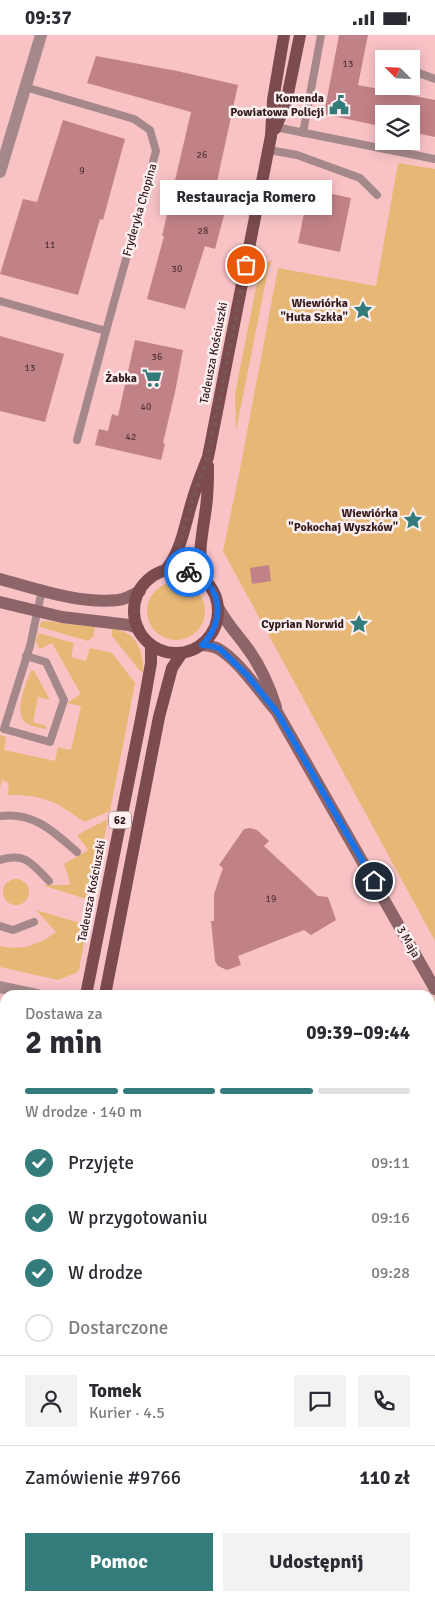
<!DOCTYPE html>
<html lang="pl">
<head>
<meta charset="utf-8">
<style>
  :root { --surface:#fff; --page:#f2f2f3; --text:#2b2b33; --muted:#7c7c81; --line:#e1e1e2; --accent:#337c7b }
  body { margin:0; font-family:Signika,sans-serif; background:var(--page); color:var(--text); height:100vh; display:flex; flex-direction:column; font-size:19px; white-space:nowrap }
  * { box-sizing:border-box; margin:0 }
  p { font-size:16px; color:var(--muted) }
  .icon { flex:none; width:28px; height:28px; fill:none; stroke:currentColor; stroke-width:2; stroke-linecap:round; stroke-linejoin:round }
  .map { position:relative; flex:1; overflow:hidden }
  .panel { position:absolute; left:0px; top:955px; width:435px; height:611px; display:flex; flex-direction:column; background:var(--surface); border-radius:15px 15px 0 0; box-shadow:0 2px 12px #0003 }
  .panel>* { flex:none }
  .needle { width:32px; rotate:294deg }
  .tools { position:absolute; left:375px; top:15px; display:grid; gap:10px }
  .tools a { display:grid; place-items:center; width:45px; height:45px; border-radius:0px; background:var(--surface); box-shadow:0 2px 12px #0003; font-size:25px }
  .pin { position:absolute; display:grid; place-items:center; width:42px; height:42px; color:#fff; margin:-21px; border:2px solid #fff; border-radius:50%; box-shadow:0 1px 5px #0007 }
  .courier { position:absolute; display:grid; place-items:center; width:50px; height:50px; margin:-25px; border:4px solid #1a73e8; border-radius:50%; background:#fff; color:#222; box-shadow:0 1px 6px #0007 }
  .bubble { position:absolute; height:35px; border-radius:0px; background:var(--surface); box-shadow:0 2px 12px #0003; font-size:16px; font-weight:700; line-height:35px; text-align:center }
  .head em { font-style:normal; font-weight:700 }
  .head div { display:flex; flex-direction:column-reverse }
  .head { display:flex; align-items:center; justify-content:space-between; height:85px; padding:0 25px }
  h1 { font-size:32px; font-weight:700; line-height:38px }
  .bar { display:grid; grid-template-columns:repeat(4,1fr); gap:8px 5px; align-content:center; height:60px; padding:0 25px }
  .bar i { height:6px; border-radius:4px; background:var(--line) }
  .bar .current { background:var(--accent) }
  .bar p { grid-column:span 4 }
  .line { display:flex; align-items:center; gap:12px; padding:0 25px; border-top:1px solid var(--line) }
  .line div { flex:1 }
  .round { display:grid; place-items:center; flex:none; width:52px; height:52px; border-radius:0px; background:var(--page) }
  ol { padding:0 25px; list-style:none }
  li { display:flex; align-items:center; gap:15px; height:55px }
  li p { margin-inline-start:auto }
  li .icon { padding:5px; border-radius:50%; background:var(--accent); color:#fff; stroke-width:4 }
  li:last-child { color:var(--muted) }
  li i { width:28px; height:28px; border:2px solid var(--line); border-radius:50% }
  .cta { display:flex; gap:10px; margin-top:auto; padding:10px 25px }
  .cta a { flex:1; height:58px; border-radius:0px; background:var(--accent); color:#fff; font-size:20px; font-weight:700; line-height:58px; text-align:center }
  .cta a+a { background:var(--page); color:var(--text) }
  .status { display:flex; justify-content:space-between; align-items:center; height:35px; padding:0 25px; background:var(--surface); direction:ltr }
  .status svg { height:14px; fill:currentColor }
  .map>svg:first-child { display:block }
</style>
</head>
<body>
<div class="status"><b>09:37</b><svg viewBox="0 0 49 12"><path d="M0 12V9h3v3zM5 12V6h3v6zM10 12V3h3v9zM15 12V0h3v12zM26 1h20v11H26zM47 4h2v5h-2z"/></svg></div>
<div class="map">
<svg width="435" height="1566" viewBox="0 0 435 1566">
  <rect width="100%" height="100%" fill="#f9c3c6"/>
  <path fill="#e7b776" d="M 398,128 L 435,134 L 435,906 L 223,516 L 240,434 L 278,233 L 376,251 Z
    M 273,224 L 268,235 L 236,396 L 235,359 L 260,233 Z
    M147 576a29 29 0 1 1 58 0a29 29 0 1 1-58 0Z
    M 44,586 L 95,592 L 93,602 L 88,606 L 40,592 L 41,587 Z
    M 112,594 C 118,595 123,596 128,599 C 140,606 144,625 143,637 L 140,636 L 112,601 Z
    M 38,598 L 74,608 L 71,622 L 86,626 L 90,613 L 112,618 L 135,648 L 110,776 L 84,787 C 58,767 42,759 8,760 L 9,748 L 2,745 L 0,753 L 0,700 L 6,702 L 4,715 L 55,726 L 58,712 L 71,715 L 81,671 L 67,668 L 81,659 L 52,608 L 40,614 L 36,606 Z
    M 31,635 L 34,636 L 50,665 L 38,662 L 33,687 L 46,691 L 46,694 C 41,693 35,692 30,690 C 10,682 26,650 31,635 Z
    M 108,784 L 92,866 L 42,850 L 70,850 L 68,840 L 64,829 L 88,815 L 77,800 Z
    M3 857a13 13 0 1 1 26 0a13 13 0 1 1-26 0Z
    M 36,875 L 87,890 L 79,935 L 76,938 L 58,945 L 0,932 L 0,911 C 21,916 39,910 56,897 Z"/>
  <path fill="#c18287" d="M 339,0 L 368,0 L 358,50 L 435,65 L 435,102 L 411,97 L 411,79 L 384,79 L 384,92 L 324,79 Z
    M 96,21 L 177,36 L 238,50 L 211,174 L 225,177 L 222,188 L 215,214 L 205,211 L 185,274 L 147,264 L 164,201 L 162,201 L 191,77 L 87,48 Z
    M 63,85 L 125,104 L 103,185 L 100,184 L 78,260 L 0,239 L 23,164 L 37,167 Z
    M 309,154 L 351,163 L 340,217 L 298,208 Z
    M 0,301 L 64,319 L 45,387 L 0,376 Z
    M 135,305 L 183,315 L 175,357 L 163,408 L 165,409 L 161,425 L 95,410 L 99,394 L 108,396 L 112,379 L 118,381 Z
    M 269,530 L 271,546 L 252,549 L 250,533 Z
    M 250,793 L 257,795 L 269,806 L 264,811 L 318,861 L 328,862 L 336,885 L 311,900 L 304,895 L 238,921 L 241,930 L 227,935 L 218,931 L 215,926 L 211,886 L 214,886 L 214,859 L 223,833 L 219,830 L 244,794 Z"/>
  <g fill="none" stroke-linecap="round" stroke-linejoin="round">
    <path stroke="#a5898a" stroke-width="8" d="M 411,35 L 435,44
      M 275,92 L 435,124
      M 303,98 L 321,0
      M 269,115 L 297,120 L 360,143 L 377,160
      M 0,266 L 106,296 L 156,116 L 150,95 L 134,84 L 25,52
      M 77,405 L 106,296
      M 26,621 L 46,627 L 64,665 L 50,707 L 4,694 L 30,611 L 42,555
      M 0,781 C 34,777 53,796 77,817
      M 0,825 C 26,817 32,829 49,846
      M 0,891 L 13,895 L 34,887
      M 0,1333 L 5,1334"/>
    <path stroke="#a5898a" stroke-width="12" d="M 0,137 L 41,0
      M 0,952 L 38,960
      M 430,1043 L 435,1040
      M 430,1301 L 435,1298
      M 430,1514 L 435,1518
      M 53,1566 L 54,1561
      M 211,1566 L 212,1561"/>
    <path stroke="#8d6568" stroke-width="12" d="M 0,544 C 37,554 79,569 118,565 C 126,564 133,560 140,556
      M 0,567 L 62,582 L 129,590 L 138,593
      M 218,572 C 225,586 235,597 245,610 C 259,628 269,650 276,672
      M 202,610 C 207,610 212,611 217,613 C 238,624 261,659 277,677 L 435,954"/>
    <path stroke="#7b4b4f" stroke-width="12" d="M 275,94 L 286,68 L 300,0
      M134 576a42 42 0 1 1 84 0a42 42 0 1 1-84 0Z
      M 165,536 C 182,516 185,488 193,463 C 197,449 203,435 208,422 L 271,101 L 273,65 L 284,0
      M 204,545 C 195,519 205,490 207,463 C 208,452 208,441 208,431
      M 86,960 L 142,679 L 151,628 L 151,610
      M 105,960 L 159,682 L 172,633 L 182,618
      M 0,1457 L 5,1433"/>
  </g>
  <g fill="none" stroke-linecap="round" stroke-linejoin="round">
    <path stroke="#785658" stroke-width="5" stroke-dasharray="0 9" d="M 189,537 L 175,535 L 165,536 L 172,528 L 177,518 L 193,463 L 208,422 L 246,230"/>
    <path stroke="#1a73e8" stroke-width="6" d="M 189,537 C 223,549 226,586 202,610 L 212,611 L 220,614 L 247,640 L 277,677 L 374,846"/>
  </g>
  <defs>
    <symbol id="civic-bare" viewBox="-9 -9 18 18"><path d="M-.6-6.5H3V-4.5H.6V-3L4-1V1h2V6H-6V1h2V-1L-.6-3ZM-1.2 2.5V6h2.4V2.5Z" fill="#337c7b" stroke="#fef0f0" stroke-width="2.5" paint-order="stroke"/></symbol>
    <symbol id="sight-bare" viewBox="-9 -9 18 18"><path d="M0-6L1.8-2.2L6-1.7L2.9 1.2L3.7 5.4L0 3.3L-3.7 5.4L-2.9 1.2L-6-1.7L-1.8-2.2Z" fill="#337c7b" stroke="#fef0f0" stroke-width="2.5" paint-order="stroke"/></symbol>
    <symbol id="supermarket-bare" viewBox="-9 -9 18 18"><path d="M-6-5.5h2.5l.6 2H6L4.5 2H-2.5L-4.4-4H-6ZM-1.5 3.2a1.3 1.3 0 1 0 .1 0ZM3 3.2a1.3 1.3 0 1 0 .1 0Z" fill="#337c7b" stroke="#fef0f0" stroke-width="2.5" paint-order="stroke"/></symbol>
  </defs>
  <g fill-rule="evenodd">
    <use href="#civic-bare" x="325" y="56" width="28" height="28"/>
    <use href="#sight-bare" x="349" y="261" width="28" height="28"/>
    <use href="#supermarket-bare" x="138" y="329" width="28" height="28"/>
    <use href="#sight-bare" x="399" y="471" width="28" height="28"/>
    <use href="#sight-bare" x="345" y="575" width="28" height="28"/>
  </g>
  <g text-anchor="middle" dominant-baseline="central" stroke-width="5" stroke-linejoin="round" paint-order="stroke">
    <g font-size="10" fill="#563538">
      <text x="348" y="29">13</text>
      <text x="202" y="120">26</text>
      <text x="82" y="136">9</text>
      <text x="203" y="196">28</text>
      <text x="50" y="210">11</text>
      <text x="177" y="234">30</text>
      <text x="157" y="322">36</text>
      <text x="30" y="333">13</text>
      <text x="146" y="372">40</text>
      <text x="131" y="402">42</text>
      <text x="271" y="864">19</text>
    </g>
    <rect fill="#fef0f0" stroke="#705b5c" stroke-width="1" x="109" y="776.5" width="22" height="17" rx="4"/>
    <g font-size="11" font-weight="bold" fill="#331b1d">
      <text x="120" y="785">62</text>
    </g>
    <g font-size="12" font-weight="bold" fill="#331b1d" stroke="#fef0f0" text-anchor="end">
      <text x="324" y="63">Komenda<tspan x="324" dy="14">Powiatowa Policji</tspan></text>
      <text x="348" y="268">Wiewiórka<tspan x="348" dy="14">"Huta Szkła"</tspan></text>
      <text x="137" y="343">Żabka</text>
      <text x="398" y="478">Wiewiórka<tspan x="398" dy="14">"Pokochaj Wyszków"</tspan></text>
      <text x="344" y="589">Cyprian Norwid</text>
    </g>
    <g font-size="12" fill="#331b1d" stroke="#fef0f0">
      <text transform="translate(140 175) rotate(-74)">Fryderyka Chopina</text>
      <text transform="translate(214 318) rotate(-79)">Tadeusza Kościuszki</text>
      <text transform="translate(92 856) rotate(-79)">Tadeusza Kościuszki</text>
      <text transform="translate(408 907) rotate(60)">3 Maja</text>
    </g>
  </g>
</svg>
<div class="tools">
<a><svg class="needle" viewBox="-14 -14 28 28"><path d="M0-13l5 13h-10z" fill="#e53935"/><path d="M0 13l5-13h-10z" fill="#7c7c81"/></svg></a>
<a><svg class="icon" aria-label="layers" viewBox="0 0 24 24"><path d="M12 4l9 5-9 5-9-5zM3 14l9 5 9-5"/></svg></a>
</div>
<div class="pin" style="left:246px;top:230px;background:#ea580c"><svg class="icon" aria-label="bag" viewBox="0 0 24 24"><path d="M5 8h14l-1 12H6zM9 8a3 3 0 0 1 6 0"/></svg></div>
<div class="pin" style="left:374px;top:846px;background:#1f2937"><svg class="icon" aria-label="home" viewBox="0 0 24 24"><path d="M3 11l9-7 9 7M6 9v11h12V9"/></svg></div>
<div class="courier" style="left:189px;top:537px"><svg class="icon" aria-label="bike" viewBox="0 0 24 24"><circle cx="6" cy="16" r="4"/><circle cx="18" cy="16" r="4"/><path d="M6 16l4-8h5l3 8M10 8l3 8H6M13 5h3"/></svg></div>
<div class="bubble" style="left:160px;top:145px;width:172px">Restauracja Romero</div>
<section class="panel">
<div class="head"><div><h1>2 min</h1><p>Dostawa za</p></div><em>09:39–09:44</em></div>
<div class="bar"><i class="current"></i><i class="current"></i><i class="current"></i><i></i><p>W drodze · 140 m</p></div>
<ol>
<li><svg class="icon" aria-label="check" viewBox="0 0 24 24"><path d="M5 12l5 5 9-10"/></svg>Przyjęte<p>09:11</p></li>
<li><svg class="icon" aria-label="check" viewBox="0 0 24 24"><path d="M5 12l5 5 9-10"/></svg>W przygotowaniu<p>09:16</p></li>
<li><svg class="icon" aria-label="check" viewBox="0 0 24 24"><path d="M5 12l5 5 9-10"/></svg>W drodze<p>09:28</p></li>
<li><i></i>Dostarczone</li>
</ol>
<div class="line" style="height:90px"><a class="round"><svg class="icon" aria-label="person" viewBox="0 0 24 24"><circle cx="12" cy="8" r="4"/><path d="M4 21q1-7 8-7t8 7"/></svg></a><div><b>Tomek</b><p>Kurier · 4.5</p></div><a class="round"><svg class="icon" aria-label="chat" viewBox="0 0 24 24"><path d="M4 5h16v11H9l-5 4z"/></svg></a><a class="round"><svg class="icon" aria-label="phone" viewBox="0 0 24 24"><path d="M5 4h4l2 5-3 2q2 4 5 5l2-3 5 2v4C11 20 4 13 5 4z"/></svg></a></div>
<div class="line" style="height:65px"><div>Zamówienie #9766</div><b>110 zł</b></div>
<div class="cta"><a>Pomoc</a><a>Udostępnij</a></div>
</section>
</div>
</body>
</html>
